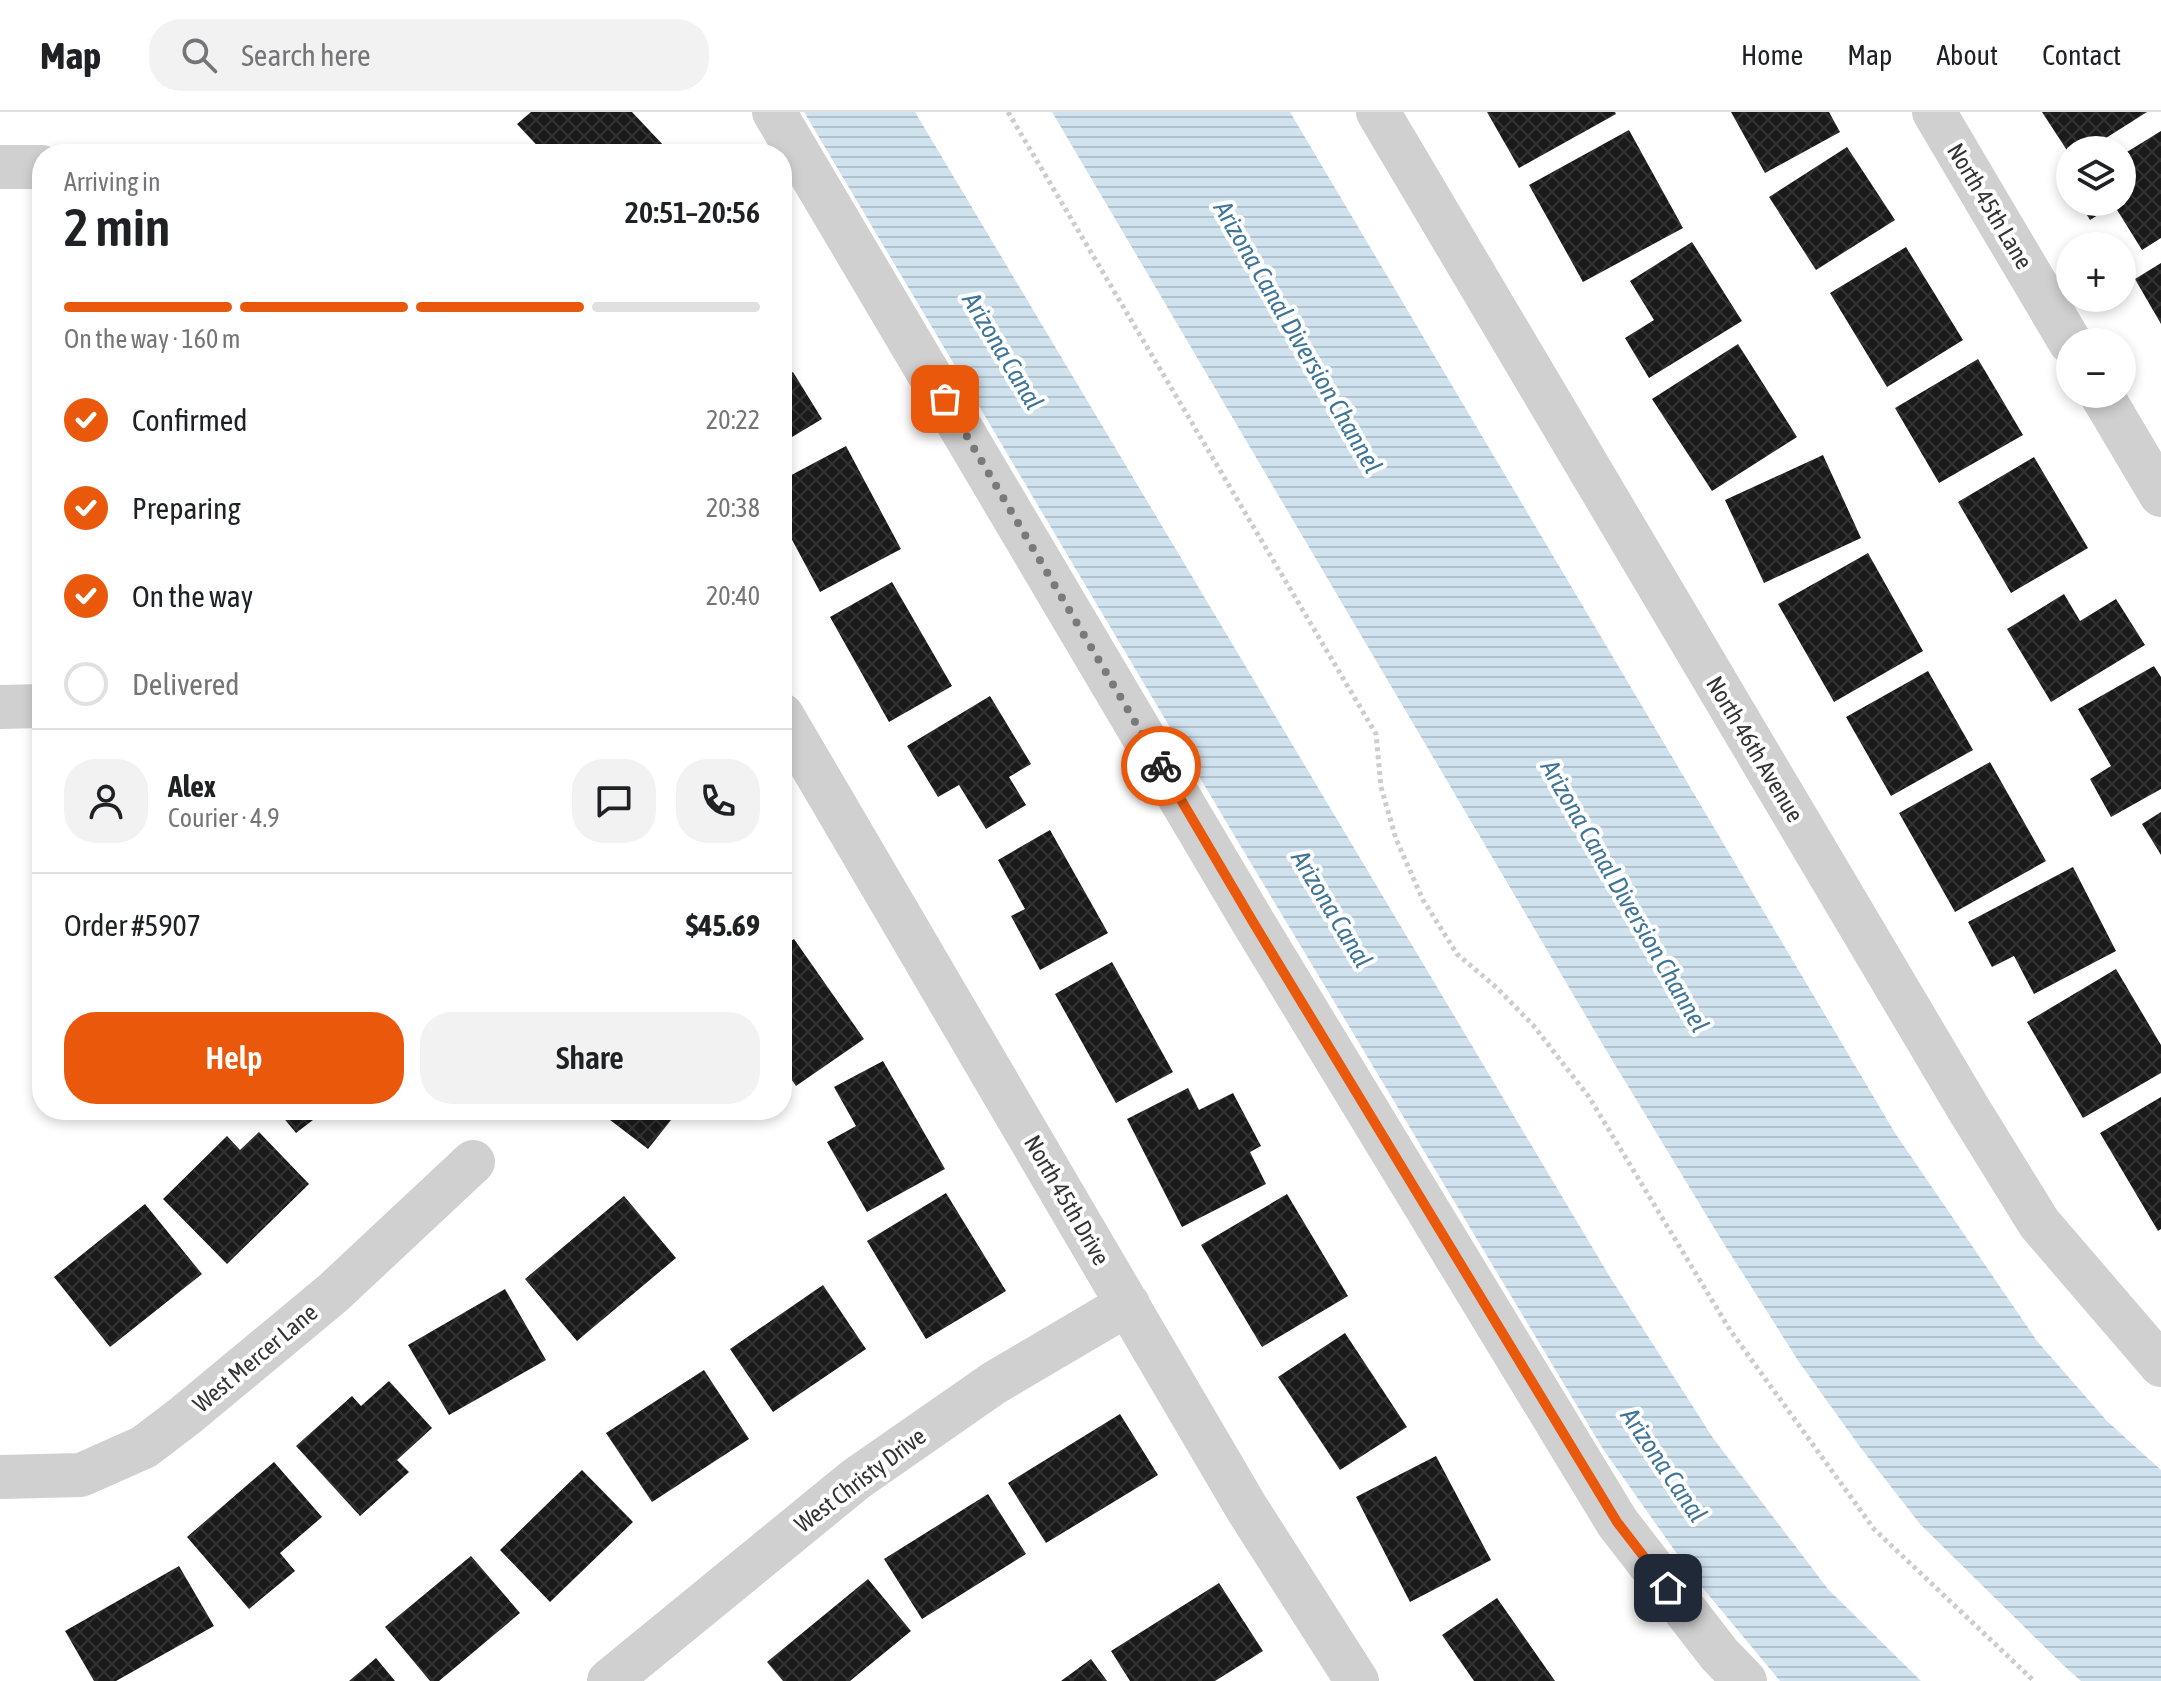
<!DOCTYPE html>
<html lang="en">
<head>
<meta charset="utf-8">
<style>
  :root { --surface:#fff; --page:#f2f2f2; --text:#202124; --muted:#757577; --line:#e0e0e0; --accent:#ea580c }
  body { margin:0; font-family:"Asap Condensed",sans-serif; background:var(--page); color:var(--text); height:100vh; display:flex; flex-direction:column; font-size:30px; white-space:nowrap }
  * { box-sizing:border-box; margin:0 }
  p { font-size:26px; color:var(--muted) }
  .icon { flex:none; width:44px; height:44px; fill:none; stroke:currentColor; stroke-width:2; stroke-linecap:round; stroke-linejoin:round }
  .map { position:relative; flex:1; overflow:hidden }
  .details { position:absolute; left:32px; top:32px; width:760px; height:976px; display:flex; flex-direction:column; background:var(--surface); border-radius:32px; box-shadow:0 4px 12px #0003 }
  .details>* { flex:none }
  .tools { position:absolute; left:2056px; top:24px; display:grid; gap:16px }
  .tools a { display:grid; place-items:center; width:80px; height:80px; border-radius:50%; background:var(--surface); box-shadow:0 4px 12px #0003; font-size:40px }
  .pin { position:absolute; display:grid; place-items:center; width:68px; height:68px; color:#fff; margin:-34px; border-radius:16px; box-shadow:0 4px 12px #0006 }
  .courier { position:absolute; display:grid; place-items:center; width:80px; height:80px; margin:-40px; border:6px solid #ea580c; border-radius:50%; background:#fff; color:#222; box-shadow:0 2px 10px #0007 }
  .head em { font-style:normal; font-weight:600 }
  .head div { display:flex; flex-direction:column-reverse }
  .head { display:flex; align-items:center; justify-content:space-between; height:136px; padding:0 32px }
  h1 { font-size:52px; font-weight:600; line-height:60px }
  .bar { display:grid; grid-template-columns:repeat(4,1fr); gap:12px 8px; align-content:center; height:96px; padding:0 32px }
  .bar i { height:10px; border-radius:6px; background:var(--line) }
  .bar .active { background:var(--accent) }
  .bar p { grid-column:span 4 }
  .line { display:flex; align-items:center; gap:20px; padding:0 32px; border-top:2px solid var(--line) }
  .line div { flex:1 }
  .round { display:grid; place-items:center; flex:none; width:84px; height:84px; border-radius:32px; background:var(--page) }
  ol { padding:0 32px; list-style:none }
  li { display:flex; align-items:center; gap:24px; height:88px }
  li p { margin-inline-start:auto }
  li .icon { padding:8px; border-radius:50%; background:var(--accent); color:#fff; stroke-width:4 }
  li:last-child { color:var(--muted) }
  li i { width:44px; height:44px; border:4px solid var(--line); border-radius:50% }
  .cta { display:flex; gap:16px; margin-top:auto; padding:16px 32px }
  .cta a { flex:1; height:92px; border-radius:32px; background:var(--accent); color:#fff; font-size:32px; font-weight:600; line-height:92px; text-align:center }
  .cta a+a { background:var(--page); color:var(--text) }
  header { display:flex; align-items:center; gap:48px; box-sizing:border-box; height:112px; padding:0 40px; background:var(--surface); border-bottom:2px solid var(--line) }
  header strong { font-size:38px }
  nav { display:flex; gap:44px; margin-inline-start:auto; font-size:28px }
  .search { width:560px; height:72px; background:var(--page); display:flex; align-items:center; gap:20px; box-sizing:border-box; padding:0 28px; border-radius:32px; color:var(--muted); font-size:30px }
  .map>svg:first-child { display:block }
</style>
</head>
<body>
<header>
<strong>Map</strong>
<div class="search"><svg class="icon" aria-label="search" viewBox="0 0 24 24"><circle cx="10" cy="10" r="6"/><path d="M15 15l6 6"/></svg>Search here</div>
<nav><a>Home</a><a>Map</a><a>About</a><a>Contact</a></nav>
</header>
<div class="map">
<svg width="2161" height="1569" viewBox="0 0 2161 1569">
  <defs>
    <pattern id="water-rules" width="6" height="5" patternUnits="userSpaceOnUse" patternTransform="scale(2)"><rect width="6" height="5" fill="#cfe2ee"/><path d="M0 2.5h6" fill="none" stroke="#b2c2cd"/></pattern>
    <pattern id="building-cross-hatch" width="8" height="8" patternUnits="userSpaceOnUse" patternTransform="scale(2)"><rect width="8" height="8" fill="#1a1a1a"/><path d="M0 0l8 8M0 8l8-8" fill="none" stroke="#333"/></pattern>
  </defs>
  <rect width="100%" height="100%" fill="#fff"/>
  <path fill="url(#water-rules)" d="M 804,0 L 915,0 L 1610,1165 L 1713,1326 L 1828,1477 L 1921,1569 L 1780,1569 L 1692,1463 L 1603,1337 L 1231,718 Z
    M 1052,0 L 1290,0 L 1895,1021 L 2037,1229 L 2107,1309 L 2161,1358 L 2161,1569 L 2081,1569 L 2063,1553 L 1920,1412 L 1860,1335 L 1799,1250 L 1719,1124 L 1603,933 Z"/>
  <path fill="url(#building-cross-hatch)" d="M 531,0 L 632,0 L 666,36 L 660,42 L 545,42 L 517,12 Z
    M 1487,0 L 1615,0 L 1616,2 L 1519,56 Z
    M 1731,0 L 1829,0 L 1840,20 L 1765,61 Z
    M 2042,0 L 2147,0 L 2087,38 L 2070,38 L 2070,43 Z
    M 1629,18 L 1683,116 L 1583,170 L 1529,73 Z
    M 2161,19 L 2161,126 L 2142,138 L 2114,93 L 2090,108 L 2079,90 L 2122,90 L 2122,43 Z
    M 1847,35 L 1895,108 L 1816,158 L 1769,85 Z
    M 1692,130 L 1742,209 L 1649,266 L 1625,226 L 1654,208 L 1630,169 Z
    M 1906,135 L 1963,228 L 1887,275 L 1830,181 Z
    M 2161,151 L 2161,212 L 2135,167 Z
    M 1738,232 L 1797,325 L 1712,379 L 1652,287 Z
    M 1978,247 L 2023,323 L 1939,371 L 1895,296 Z
    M 793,260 L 822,307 L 782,331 L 782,267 Z
    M 846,334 L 901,437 L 820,480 L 782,409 L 782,368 Z
    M 1823,343 L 1861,426 L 1764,471 L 1725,388 Z
    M 2034,345 L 2088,436 L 2011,481 L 1958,390 Z
    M 1868,441 L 1923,539 L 1834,590 L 1778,492 Z
    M 892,470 L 952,574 L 889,610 L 830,505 Z
    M 2064,482 L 2080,509 L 2116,487 L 2145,533 L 2051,590 L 2007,517 Z
    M 2154,554 L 2161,565 L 2161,677 L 2111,705 L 2090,667 L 2111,654 L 2078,597 Z
    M 1928,559 L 1973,638 L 1891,684 L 1846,605 Z
    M 990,584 L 1031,652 L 1009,665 L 1026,693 L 986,717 L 959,673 L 938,685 L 907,634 Z
    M 1990,650 L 2046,749 L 1955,800 L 1899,701 Z
    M 2161,700 L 2161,743 L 2142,712 Z
    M 1050,718 L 1108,821 L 1040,858 L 1011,804 L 1025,797 L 998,748 Z
    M 2073,755 L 2116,839 L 2034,882 L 2014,844 L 1992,855 L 1968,810 Z
    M 794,827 L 864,927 L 796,974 L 782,954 L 782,835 Z
    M 1112,850 L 1173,960 L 1116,991 L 1055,882 Z
    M 2116,857 L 2161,933 L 2161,961 L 2083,1006 L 2027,910 Z
    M 883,949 L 945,1057 L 867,1100 L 827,1030 L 856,1014 L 834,975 Z
    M 1188,976 L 1199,998 L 1233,981 L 1261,1034 L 1250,1040 L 1266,1072 L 1182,1115 L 1127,1007 Z
    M 2161,985 L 2161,1117 L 2158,1119 L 2100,1021 Z
    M 72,998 L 169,998 L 169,1004 L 72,1004 Z
    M 277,998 L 326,998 L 296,1021 Z
    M 597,998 L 679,998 L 648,1037 Z
    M 259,1020 L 309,1072 L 227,1152 L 163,1087 L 227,1024 L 240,1038 Z
    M 946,1081 L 1006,1179 L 926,1227 L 867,1129 Z
    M 1287,1082 L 1348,1184 L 1262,1235 L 1201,1133 Z
    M 624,1084 L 676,1146 L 577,1229 L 525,1167 Z
    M 145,1092 L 202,1162 L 110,1235 L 54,1165 Z
    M 823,1173 L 866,1237 L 773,1300 L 730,1237 Z
    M 505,1177 L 546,1248 L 449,1303 L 408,1233 Z
    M 1345,1221 L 1407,1315 L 1340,1358 L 1278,1265 Z
    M 704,1258 L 749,1327 L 652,1390 L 606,1321 Z
    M 389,1269 L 432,1316 L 397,1348 L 409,1360 L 360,1404 L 296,1334 L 352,1284 L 361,1294 Z
    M 1120,1302 L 1158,1363 L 1046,1431 L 1008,1371 Z
    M 1436,1344 L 1491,1448 L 1410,1490 L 1356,1385 Z
    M 274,1350 L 322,1405 L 280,1441 L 295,1459 L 249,1497 L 187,1425 Z
    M 582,1358 L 633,1410 L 550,1490 L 500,1438 Z
    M 988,1382 L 1026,1442 L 922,1507 L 884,1447 Z
    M 471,1444 L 520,1501 L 439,1569 L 430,1569 L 385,1515 Z
    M 179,1454 L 214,1514 L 116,1569 L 94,1569 L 65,1519 Z
    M 868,1467 L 911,1519 L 850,1569 L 783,1569 L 767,1550 Z
    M 1219,1471 L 1263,1539 L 1215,1569 L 1130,1569 L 1111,1539 Z
    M 1497,1486 L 1555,1569 L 1474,1569 L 1442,1523 Z
    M 376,1546 L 395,1569 L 349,1569 Z
    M 1091,1547 L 1107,1569 L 1061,1569 Z"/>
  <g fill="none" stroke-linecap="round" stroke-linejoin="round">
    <path stroke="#cdcdcd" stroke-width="5" stroke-dasharray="4 4" stroke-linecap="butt" d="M 1008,0 L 1376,622 L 1381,675 L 1396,727 L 1423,788 L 1457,842 L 1497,876 L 1533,913 L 1589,985 L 1730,1218 L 1874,1417 L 2034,1569"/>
    <path stroke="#d0d0d0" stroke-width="44" d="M 774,0 L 1253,810 L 1617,1410 L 1719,1542 L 1745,1569
      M 1378,0 L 1968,996 L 2039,1111 L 2161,1253
      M 1934,0 L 2070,230
      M 0,55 L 42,55
      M 2101,282 L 2161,383
      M 0,595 L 42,594
      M 782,603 L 1246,1395 L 1357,1569
      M 0,1365 L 81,1363 L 144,1335 L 186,1303 L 333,1181 L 473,1050
      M 609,1569 L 856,1367 L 994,1271 L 1128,1192"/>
  </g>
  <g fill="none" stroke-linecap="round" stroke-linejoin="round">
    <path stroke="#7a7a7a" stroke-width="8" stroke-dasharray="0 14.4" d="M 945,287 L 1161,654"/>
    <path stroke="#ea580c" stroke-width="10" d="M 1161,654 L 1253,810 L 1617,1410 L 1668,1476"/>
  </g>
  <g text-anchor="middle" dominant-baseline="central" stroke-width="8" stroke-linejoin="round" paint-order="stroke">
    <g font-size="24" fill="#333" stroke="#fff">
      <text transform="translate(1990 94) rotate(59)">North 45th Lane</text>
      <text transform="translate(1755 637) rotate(59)">North 46th Avenue</text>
      <text transform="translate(1067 1088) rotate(60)">North 45th Drive</text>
      <text transform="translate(255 1246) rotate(-40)">West Mercer Lane</text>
      <text transform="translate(860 1368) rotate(-37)">West Christy Drive</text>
    </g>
    <g font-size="26" font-style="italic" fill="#3f7597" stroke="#fff">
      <text transform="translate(1298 225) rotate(60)">Arizona Canal Diversion Channel</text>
      <text transform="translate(1003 239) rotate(59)">Arizona Canal</text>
      <text transform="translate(1625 784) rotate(60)">Arizona Canal Diversion Channel</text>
      <text transform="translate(1332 797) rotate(59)">Arizona Canal</text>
      <text transform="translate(1664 1353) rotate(56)">Arizona Canal</text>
    </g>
  </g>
</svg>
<div class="tools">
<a><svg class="icon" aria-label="layers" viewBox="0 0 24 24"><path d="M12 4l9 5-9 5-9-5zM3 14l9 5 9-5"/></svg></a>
<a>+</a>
<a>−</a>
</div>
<div class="pin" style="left:945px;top:287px;background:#ea580c"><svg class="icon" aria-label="bag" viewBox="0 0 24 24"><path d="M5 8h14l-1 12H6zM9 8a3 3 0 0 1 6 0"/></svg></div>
<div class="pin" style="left:1668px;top:1476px;background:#1f2937"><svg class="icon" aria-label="home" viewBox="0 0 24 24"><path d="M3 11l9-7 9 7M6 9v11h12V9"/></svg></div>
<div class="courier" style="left:1161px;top:654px"><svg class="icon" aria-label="bike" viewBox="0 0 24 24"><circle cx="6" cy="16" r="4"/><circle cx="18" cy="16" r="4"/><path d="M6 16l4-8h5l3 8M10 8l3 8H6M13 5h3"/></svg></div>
<section class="details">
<div class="head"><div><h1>2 min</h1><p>Arriving in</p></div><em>20:51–20:56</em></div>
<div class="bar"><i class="active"></i><i class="active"></i><i class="active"></i><i></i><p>On the way · 160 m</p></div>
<ol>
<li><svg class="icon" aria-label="check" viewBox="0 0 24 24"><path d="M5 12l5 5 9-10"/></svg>Confirmed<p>20:22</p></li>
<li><svg class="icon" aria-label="check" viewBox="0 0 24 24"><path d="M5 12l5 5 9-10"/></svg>Preparing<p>20:38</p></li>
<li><svg class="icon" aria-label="check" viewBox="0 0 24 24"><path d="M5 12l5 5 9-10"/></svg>On the way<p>20:40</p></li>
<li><i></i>Delivered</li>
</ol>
<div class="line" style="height:144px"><a class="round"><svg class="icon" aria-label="person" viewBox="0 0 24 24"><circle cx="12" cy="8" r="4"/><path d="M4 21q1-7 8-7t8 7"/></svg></a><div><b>Alex</b><p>Courier · 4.9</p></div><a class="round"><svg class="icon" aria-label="chat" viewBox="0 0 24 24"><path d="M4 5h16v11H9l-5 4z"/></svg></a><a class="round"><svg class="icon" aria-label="phone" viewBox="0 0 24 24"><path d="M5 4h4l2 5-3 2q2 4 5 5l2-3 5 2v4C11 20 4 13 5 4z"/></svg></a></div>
<div class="line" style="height:104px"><div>Order #5907</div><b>$45.69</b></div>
<div class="cta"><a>Help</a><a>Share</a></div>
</section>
</div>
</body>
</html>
